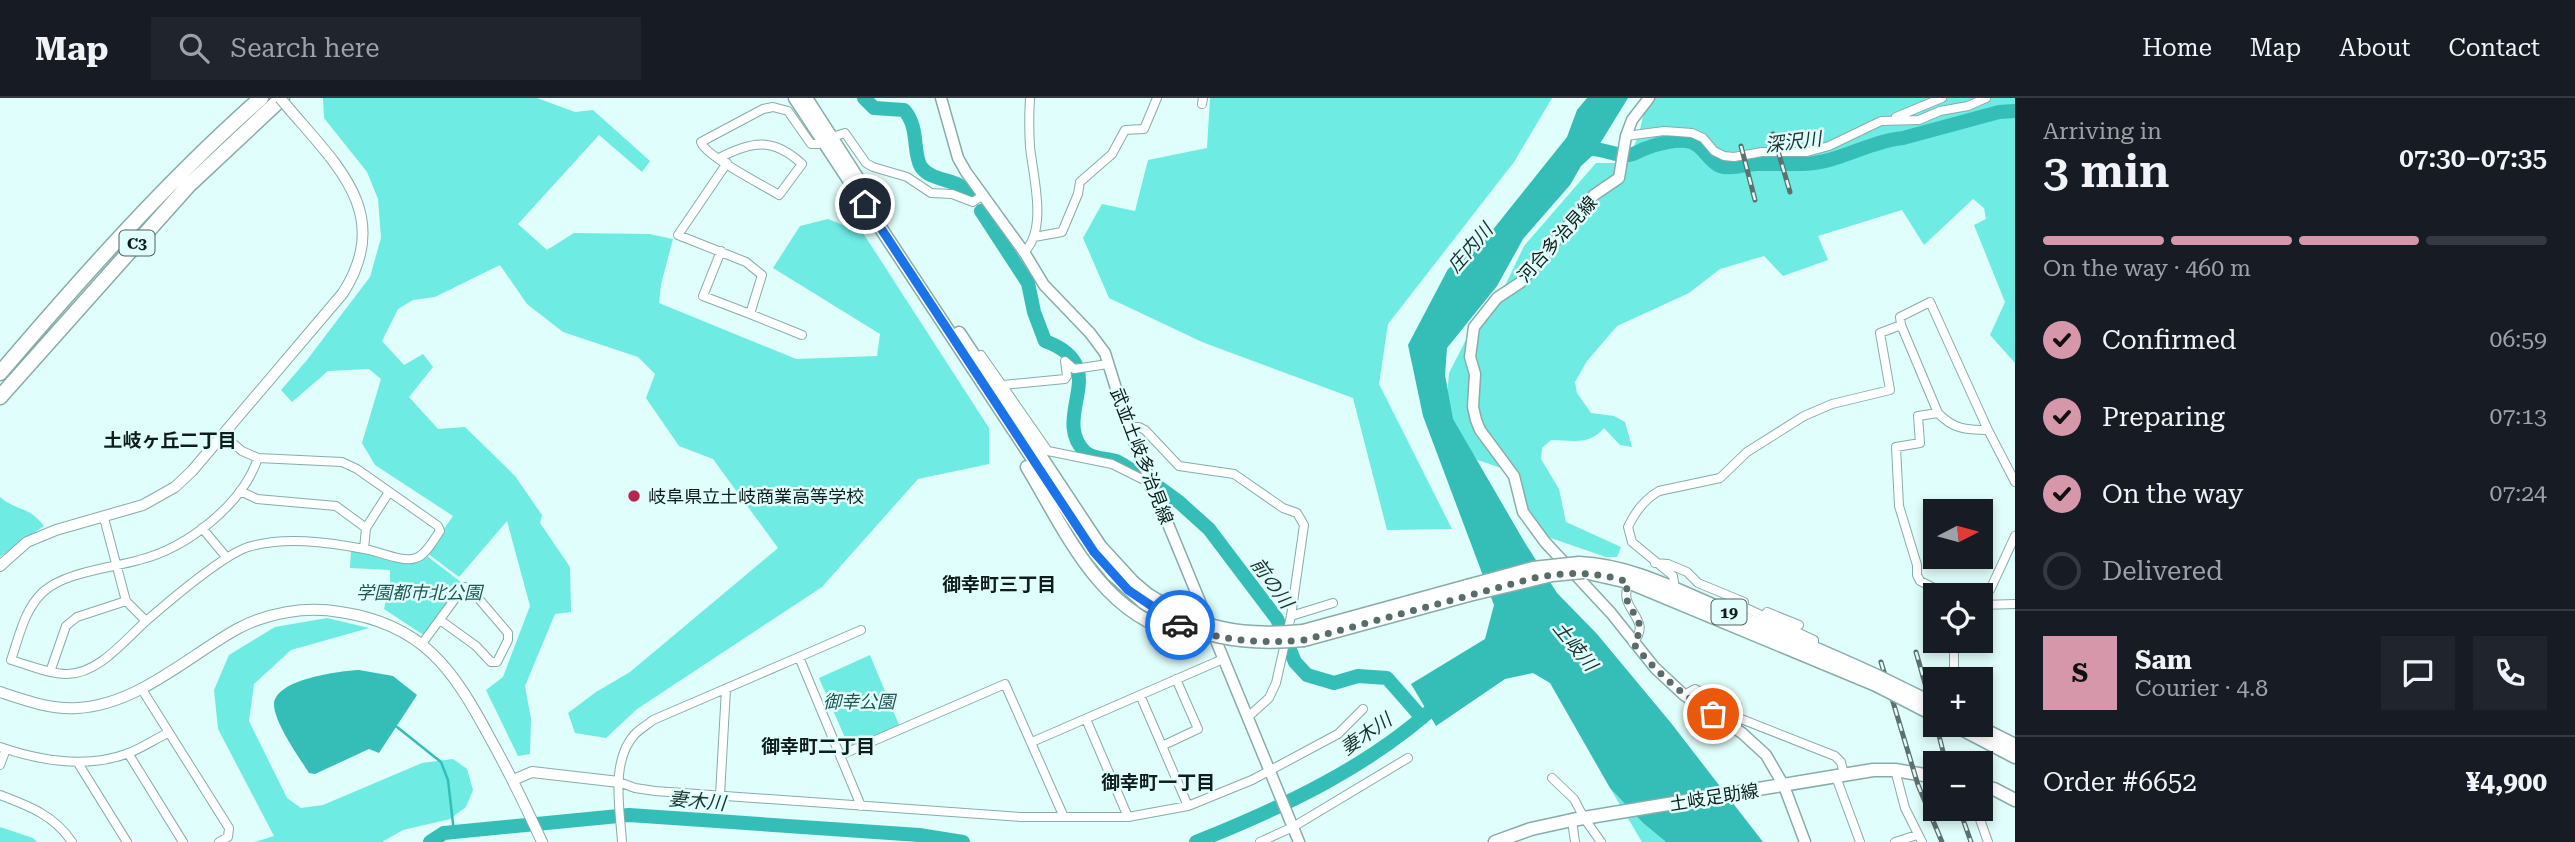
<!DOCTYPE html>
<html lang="en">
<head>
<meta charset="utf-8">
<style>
  :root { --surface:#171b24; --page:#20242c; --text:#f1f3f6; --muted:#9ea1a6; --line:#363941; --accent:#d797ab }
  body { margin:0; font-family:"Roboto Serif","Noto Sans JP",serif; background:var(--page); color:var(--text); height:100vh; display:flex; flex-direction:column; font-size:26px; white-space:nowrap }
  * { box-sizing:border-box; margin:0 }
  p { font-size:23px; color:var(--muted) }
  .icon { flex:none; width:38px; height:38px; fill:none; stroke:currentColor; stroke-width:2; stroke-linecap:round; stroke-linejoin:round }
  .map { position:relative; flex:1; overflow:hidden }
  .sheet { display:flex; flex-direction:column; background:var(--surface); width:560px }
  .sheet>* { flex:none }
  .needle { width:46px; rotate:84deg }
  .tools { position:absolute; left:1923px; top:401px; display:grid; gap:14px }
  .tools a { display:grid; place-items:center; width:70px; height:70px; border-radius:0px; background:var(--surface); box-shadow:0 4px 10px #0003; font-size:35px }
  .pin { position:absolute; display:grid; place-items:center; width:60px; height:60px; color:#fff; margin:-30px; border:4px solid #fff; border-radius:50%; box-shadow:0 2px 7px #0007 }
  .courier { position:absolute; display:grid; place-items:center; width:70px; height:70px; margin:-35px; border:5px solid #1a73e8; border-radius:50%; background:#fff; color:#222; box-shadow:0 2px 9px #0007 }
  .summary em { font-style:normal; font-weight:600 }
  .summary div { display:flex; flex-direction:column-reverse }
  .summary { display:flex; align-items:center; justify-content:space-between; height:119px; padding:0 28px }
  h1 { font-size:46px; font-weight:600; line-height:52px }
  .bar { display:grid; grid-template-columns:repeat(4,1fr); gap:10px 7px; align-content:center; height:84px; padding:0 28px }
  .bar i { height:9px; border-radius:5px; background:var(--line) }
  .bar .on { background:var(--accent) }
  .bar p { grid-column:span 4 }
  .line { display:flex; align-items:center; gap:18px; padding:0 28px; border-top:2px solid var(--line) }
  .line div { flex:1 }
  .round { display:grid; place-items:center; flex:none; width:74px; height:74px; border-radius:0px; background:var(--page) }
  ol { padding:0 28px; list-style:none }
  li { display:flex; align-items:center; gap:21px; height:77px }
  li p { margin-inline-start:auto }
  li .icon { padding:7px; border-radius:50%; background:var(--accent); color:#111; stroke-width:4 }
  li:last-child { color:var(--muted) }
  li i { width:38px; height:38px; border:4px solid var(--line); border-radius:50% }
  header { display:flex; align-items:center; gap:42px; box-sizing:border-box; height:98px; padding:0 35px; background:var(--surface); border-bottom:2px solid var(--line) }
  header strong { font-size:33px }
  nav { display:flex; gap:38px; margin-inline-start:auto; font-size:24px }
  .search { width:490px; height:63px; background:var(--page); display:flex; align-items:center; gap:18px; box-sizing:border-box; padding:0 24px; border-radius:0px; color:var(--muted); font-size:26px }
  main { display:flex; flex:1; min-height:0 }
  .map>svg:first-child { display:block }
</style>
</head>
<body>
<header>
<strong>Map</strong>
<div class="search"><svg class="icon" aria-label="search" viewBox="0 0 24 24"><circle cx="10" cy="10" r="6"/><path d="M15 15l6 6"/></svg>Search here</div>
<nav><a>Home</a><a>Map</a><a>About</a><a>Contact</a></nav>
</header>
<main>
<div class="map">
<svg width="2015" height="744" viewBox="0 0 2015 744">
  <rect width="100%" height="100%" fill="#e0fefb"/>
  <path fill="#6eebe3" d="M 323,0 L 537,0 L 575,14 L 593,12 L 650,63 L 642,74 L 599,37 L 518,126 L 547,152 L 574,135 L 649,136 L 673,141 L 661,186 L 659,205 L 796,261 L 877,258 L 880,236 L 773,170 L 800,128 L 828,121 L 863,135 L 989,330 L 989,366 L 918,381 L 822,489 L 637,611 L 606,640 L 575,635 L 568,615 L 596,594 L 630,574 L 778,450 L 713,361 L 679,348 L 646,300 L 655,276 L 638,259 L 563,234 L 527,206 L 500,167 L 435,199 L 413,202 L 398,211 L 382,243 L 404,267 L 423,256 L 433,269 L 409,299 L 438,331 L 465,329 L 515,378 L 542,417 L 540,425 L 570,469 L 571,514 L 555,516 L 525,588 L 531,621 L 530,656 L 518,658 L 486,592 L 503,579 L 530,508 L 507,423 L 459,479 L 427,455 L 453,418 L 375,367 L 362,345 L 381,281 L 369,271 L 328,273 L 292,304 L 281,292 L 307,262 L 370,179 L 381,140 L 378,101 L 367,74 L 324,20 Z
    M 1210,0 L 1552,0 L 1514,64 L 1388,226 L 1379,286 L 1452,431 L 1387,432 L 1353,300 L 1202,244 L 1109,200 L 1083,140 L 1102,106 L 1135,113 L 1148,62 L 1207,50 Z
    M 1647,0 L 2015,0 L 2015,265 L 1990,237 L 2005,204 L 1974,127 L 1986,121 L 1984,110 L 1973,101 L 1924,147 L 1902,112 L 1818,138 L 1828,162 L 1783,178 L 1764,158 L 1720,171 L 1689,195 L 1617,228 L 1587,263 L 1575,284 L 1577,295 L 1591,315 L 1614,318 L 1625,324 L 1632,349 L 1620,347 L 1604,330 C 1589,348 1572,342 1551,342 L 1542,350 L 1541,361 L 1559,391 L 1566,424 L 1621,449 L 1617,459 L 1606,459 L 1539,436 L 1507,372 L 1460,356 L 1447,299 L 1449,275 L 1471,232 L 1490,219 L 1524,148 L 1596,65 L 1627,65 L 1639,36 Z
    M 0,399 C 18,414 29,408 44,428 L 0,459 Z
    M 351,453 C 375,455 406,474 427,458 L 462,485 L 425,538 L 384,511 L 390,485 L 390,472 L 350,470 Z
    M 327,520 L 369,530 L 291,552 L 254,586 L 249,623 L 287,700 L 301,710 L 323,707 L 422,665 L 453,661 L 467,671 L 473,692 L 466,709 L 450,721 L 403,732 L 382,744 L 255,744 L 274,738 L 218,631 L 214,592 L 229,557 L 275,529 Z
    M 870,557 L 899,627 L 849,649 L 819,580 Z
    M 1610,690 L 1643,725 L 1666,744 L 1642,744 Z
    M 0,729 L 33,740 L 37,744 L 0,744 Z"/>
  <path fill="#34beb7" d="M 1587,0 L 1628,0 L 1593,57 L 1581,68 L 1570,87 L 1523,141 L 1497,188 L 1447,250 L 1445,277 L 1453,321 L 1525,445 L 1557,495 L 1597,536 L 1671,625 L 1763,744 L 1666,744 L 1643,725 L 1610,690 L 1550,585 L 1533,575 L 1505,581 L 1436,628 L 1411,586 L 1485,541 L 1494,507 L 1423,318 L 1408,247 L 1448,171 L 1483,144 L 1567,39 L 1577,12 Z
    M 359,572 L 393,578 L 417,597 L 379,655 L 369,651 L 315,676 L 309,675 C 299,659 275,626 274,607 C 274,581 340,573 359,572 Z"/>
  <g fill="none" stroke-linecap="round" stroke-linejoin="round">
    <path stroke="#34beb7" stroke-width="2.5" d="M 397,629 L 441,664 L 448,682 L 454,734
      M 947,742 L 948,744"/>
    <path stroke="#34beb7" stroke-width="14" d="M 864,0 L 874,10 L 904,12 C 920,30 912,54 921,69 C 933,85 957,79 968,95
      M 1584,42 L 1593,51 C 1606,52 1617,58 1629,57 C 1635,56 1639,53 1644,51 C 1656,46 1679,40 1691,44 C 1704,48 1708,63 1720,68 C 1730,72 1745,66 1757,66 C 1771,66 1785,66 1799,66 C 1836,67 1868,43 1903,40 L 1999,14 L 2015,13
      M 981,113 L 1028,185 L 1034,214 L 1045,243 C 1115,269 1049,318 1085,354 C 1093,361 1106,360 1116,363 C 1123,366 1129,371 1135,374
      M 1157,388 L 1179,404 L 1209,431 L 1277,521 L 1295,564 L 1307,577 L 1334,585 L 1358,578 L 1387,580 L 1422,620
      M 430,744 L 444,735 L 629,717 L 919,737 L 963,744
      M 1196,744 C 1284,709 1373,667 1442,602"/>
    <defs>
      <path id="minor" d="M 1202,6 L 1203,0
        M 1896,19 L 1942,0
        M 1626,38 L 1664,33 L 1692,35 L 1703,40 L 1714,53 L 1724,58 L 1734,59 L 1762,54 L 1807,54 L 1829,48 L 1881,23 L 1919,22 L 1940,13 L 1968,8 L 1986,0
        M 832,39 L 845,35 L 866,65 L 873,69 L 907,79 L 931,95 L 952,96 L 973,104 L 983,97
        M 719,60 C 752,43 773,39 802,66 L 779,97 C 763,87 705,58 701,44 L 763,11 L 773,9 L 788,13 L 811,46 L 818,46 L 823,43
        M 727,65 L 678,137 L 746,164 L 762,177 L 750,216 L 802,237
        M 1034,139 L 1062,134 L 1078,96 L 1080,84 L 1112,56 L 1125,32 L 1144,31 L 1157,0
        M 721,153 L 703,198 L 750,216
        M 1024,154 C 1048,132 1033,78 1030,49 C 1029,33 1029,16 1030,0
        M 1901,227 L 1900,219 L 1930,204 L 1988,332 L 2015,384
        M 976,260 L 981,257 L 1048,353 L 1112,366 L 1150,385
        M 1003,287 L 1065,281 L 1067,278 L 1065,263 L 1074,271 L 1108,266
        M 1938,315 L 1918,318 L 1920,345 L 1896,349 L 1899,408 L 1917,467 L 1917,477 L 1920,483 L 1948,497
        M 1128,329 L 1139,329 L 1145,332 L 1179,368 L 1234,376 L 1283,410 L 1297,415 L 1304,427 L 1291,518 L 1276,585 L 1269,600 L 1248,619
        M 222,336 L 242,353 L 258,360 L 342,364 L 357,371 L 438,428 L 440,433 C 434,441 426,457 416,460 C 403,465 378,453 364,451 C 327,444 284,438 248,449 C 221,458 168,504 145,524 C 124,543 98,576 67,576 C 48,576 29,567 11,562 C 19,539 24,512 43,494 C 65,474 111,470 139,462 C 187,450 242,407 258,360
        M 240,393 L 257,401 L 336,408 L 366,430
        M 104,420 L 126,503 L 146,523
        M 202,430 L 227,460
        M 364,451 L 366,430 L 389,394
        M 1655,465 L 1668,466 L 1687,474 L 1698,485 L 1744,504 L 1744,509 L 1814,542 L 1814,549
        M 1628,484 C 1627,490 1625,496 1627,502 C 1632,518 1649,526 1633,545
        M 1675,491 L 1673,478 L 1632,444 L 1628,429 C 1635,414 1645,401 1659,393 L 1720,380 L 1747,354 L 1804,318 L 1832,306 L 1890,292 L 1880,235 L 1901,227 L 1938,315 C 1953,331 1966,332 1988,332
        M 1981,502 L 1990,492 L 2015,438
        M 1981,507 L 2015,506
        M 1767,514 L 1799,527
        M 1291,518 L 1333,505
        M 421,547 L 463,490 L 465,489 L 473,494 L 508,535 L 508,542 L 497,564 L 491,564 L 476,548 L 440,522
        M 799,559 L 861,532
        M 50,574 L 66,528 L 77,519 L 126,503
        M 1954,581 L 1954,551 L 1957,542
        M 141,590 L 229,730 L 228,739 L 219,744
        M 1140,597 L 1188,708
        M 1684,597 L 1695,591 L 1703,595 L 1726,615 L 1835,658 L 1841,664 L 1844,677
        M 1086,621 L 1128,719
        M 1032,644 L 1223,561
        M 1162,648 L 1198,631 L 1176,581
        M 0,649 C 41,663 87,671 129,655 C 142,650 155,641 168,635
        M 128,655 L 183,744
        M 841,657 L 1005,586 L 1063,717
        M 78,665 L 127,744
        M 0,667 L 6,651
        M 1895,672 L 1905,710 L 1922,744
        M 1836,679 L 1860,744
        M 1552,680 L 1574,701 L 1584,720 L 1601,744
        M 619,684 L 635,690 L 655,693 L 1021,719 L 1128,719 L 1188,708 L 1252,682 L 1338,636 L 1363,611
        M 0,697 C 29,708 54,717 72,744
        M 720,697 L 726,591
        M 1976,710 L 1988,744
        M 1572,722 L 1575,744
        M 622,744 C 620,711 610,663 635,636 C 640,631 647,627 653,622 L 799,559 L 861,708
        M 1260,744 L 1293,729 L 1408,660
        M 1895,744 L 1917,737"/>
      <path id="tertiary" d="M 0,468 L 27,444 L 56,432 L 143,407 L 175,389 L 192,373 L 343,195 C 392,118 340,70 291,13
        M 0,594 C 24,602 52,612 77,610 C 137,607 187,559 237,531 C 267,515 305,508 340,514 C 423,526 453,571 490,640 C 509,674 526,709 542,744
        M 513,682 L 532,674 L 619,684"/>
      <path id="secondary" d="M 941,0 L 958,60 L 966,74 L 1024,154 L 1044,187 L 1090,235 L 1105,255 L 1128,329 L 1299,744
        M 1649,0 L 1632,22 L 1626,38 L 1619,80 L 1594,97 L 1521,184 L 1497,200 L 1474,229 L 1470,259 L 1475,276 L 1473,309 L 1476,322 L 1480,332 L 1514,378 L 1523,414 L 1545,444 L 1611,515 L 1655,570 L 1684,597 L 1742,635 L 1766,657 L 1784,688 L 1805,744"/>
      <path id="primary" d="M 1981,688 L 1994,691 L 2015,702
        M 1495,744 L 1531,731 L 1572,722 L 1873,672 L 1895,672 L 1936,679"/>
      <path id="trunk" d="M 795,0 L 1094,454 L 1112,476 L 1143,504
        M 806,0 L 874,106
        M 959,235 L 1100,448 L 1133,484 L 1147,496
        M 1027,369 C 1065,432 1101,517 1180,535 C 1191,537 1201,540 1212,537
        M 1579,465 C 1628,467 1673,490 1717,509 C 1770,531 1823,553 1875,577
        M 1584,474 L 1628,484 L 1876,587
        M 1303,533 L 1467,488
        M 1304,542 L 1469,497
        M 1952,626 L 2015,659
        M 1973,626 L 2015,647"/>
      <path id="motorway" d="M 0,275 C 82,179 166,84 261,0
        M 0,299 L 188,88 L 282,0"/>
    </defs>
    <use href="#minor" stroke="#88aca9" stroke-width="10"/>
    <use href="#tertiary" stroke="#88aca9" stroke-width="12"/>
    <use href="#secondary" stroke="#88aca9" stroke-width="13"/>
    <use href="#primary" stroke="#88aca9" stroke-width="15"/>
    <use href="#trunk" stroke="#88aca9" stroke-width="15"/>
    <use href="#motorway" stroke="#88aca9" stroke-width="17"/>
    <use href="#minor" stroke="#fff" stroke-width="8"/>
    <use href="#tertiary" stroke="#fff" stroke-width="10"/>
    <use href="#secondary" stroke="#fff" stroke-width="10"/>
    <use href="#primary" stroke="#fff" stroke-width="12"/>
    <use href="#trunk" stroke="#fff" stroke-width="12"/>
    <use href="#motorway" stroke="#fff" stroke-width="14"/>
    <defs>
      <path id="rail" d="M 1773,36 L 1790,94
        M 1741,48 L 1755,102
        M 1916,554 L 1936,624
        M 1881,564 L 1918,687 L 1942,744
        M 1936,626 L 1946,665
        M 1959,710 L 1971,744"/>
    </defs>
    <use href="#rail" stroke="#5d716f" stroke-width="5"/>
    <use href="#rail" stroke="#e0fefb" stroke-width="2.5" stroke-dasharray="8" stroke-linecap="butt"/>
    <defs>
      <path id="tertiary-bridge" d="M 280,0 L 291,13"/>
      <path id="trunk-bridge" d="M 1467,488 L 1533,470 L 1579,465
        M 1147,496 C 1203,531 1237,539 1303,533
        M 1469,497 L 1552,477 L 1584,474
        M 1143,504 C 1197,540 1240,548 1304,542
        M 1875,577 L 1936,607
        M 1876,587 L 1936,618"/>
    </defs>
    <use href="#tertiary-bridge" stroke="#88aca9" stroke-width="12" stroke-linecap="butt"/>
    <use href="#trunk-bridge" stroke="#88aca9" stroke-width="15" stroke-linecap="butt"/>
    <use href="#tertiary-bridge" stroke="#fff" stroke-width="10"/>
    <use href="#trunk-bridge" stroke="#fff" stroke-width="12"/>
  </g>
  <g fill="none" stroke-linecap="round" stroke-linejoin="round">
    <path stroke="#586c6a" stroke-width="7" stroke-dasharray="0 12.6" d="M 1180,527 C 1222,543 1260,546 1304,542 L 1534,480 C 1566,474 1596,473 1628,484 C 1627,490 1625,496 1627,502 C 1632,518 1649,526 1633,545 C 1656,574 1682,597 1713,616"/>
    <path stroke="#1a73e8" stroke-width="9" d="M 865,106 L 1094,454 L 1128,492 L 1180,527"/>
  </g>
  <circle fill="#b72650" stroke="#e0fefb" stroke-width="2.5" cx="634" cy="398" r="7"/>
  <g text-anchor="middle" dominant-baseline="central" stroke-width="5" stroke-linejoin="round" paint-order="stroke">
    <g fill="#e0fefb" stroke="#4e605f" stroke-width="2">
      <rect x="119.5" y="132.5" width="35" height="25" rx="5"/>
      <rect x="1711.5" y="501.5" width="35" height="25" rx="5"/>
    </g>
    <g font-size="16" font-weight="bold" fill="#0f1d1c">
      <text x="137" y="145">C3</text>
      <text x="1729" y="514">19</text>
    </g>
    <g font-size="18" fill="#0f1d1c" stroke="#e0fefb">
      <text transform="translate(1557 141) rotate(-48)">河合多治見線</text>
      <text transform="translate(1142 358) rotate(69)">武並土岐多治見線</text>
      <text transform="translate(1714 699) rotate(-9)">土岐足助線</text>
    </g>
    <g font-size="18" fill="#0f1d1c" stroke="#e0fefb" text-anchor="start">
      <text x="648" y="398">岐阜県立土岐商業高等学校</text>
    </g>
    <g font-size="18" font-style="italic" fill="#1f5653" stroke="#e0fefb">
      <text x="419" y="494">学園都市北公園</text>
      <text x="859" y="603">御幸公園</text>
    </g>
    <g font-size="19" font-style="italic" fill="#1b3230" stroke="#e0fefb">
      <text transform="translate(1793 44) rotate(-7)">深沢川</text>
      <text transform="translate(1470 150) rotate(-49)">庄内川</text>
      <text transform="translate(1272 485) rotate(54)">前の川</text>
      <text transform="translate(1575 548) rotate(51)">土岐川</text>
      <text transform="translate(1366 636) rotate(-35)">妻木川</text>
      <text transform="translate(697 703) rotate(5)">妻木川</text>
    </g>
    <g font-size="19" font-weight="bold" fill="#0f1d1c" stroke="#e0fefb">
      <text x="170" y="342">土岐ヶ丘二丁目</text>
      <text x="999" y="486">御幸町三丁目</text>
      <text x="818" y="648">御幸町二丁目</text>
      <text x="1158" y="684">御幸町一丁目</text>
    </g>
  </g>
</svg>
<div class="tools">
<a><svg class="needle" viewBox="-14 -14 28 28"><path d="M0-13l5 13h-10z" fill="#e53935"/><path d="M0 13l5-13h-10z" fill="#9ea1a6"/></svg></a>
<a><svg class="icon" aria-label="locate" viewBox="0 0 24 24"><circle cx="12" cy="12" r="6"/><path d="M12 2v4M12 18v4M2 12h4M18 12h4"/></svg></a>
<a>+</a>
<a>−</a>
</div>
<div class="pin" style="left:1713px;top:616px;background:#ea580c"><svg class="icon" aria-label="bag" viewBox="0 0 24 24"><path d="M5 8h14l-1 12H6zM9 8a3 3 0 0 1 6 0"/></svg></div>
<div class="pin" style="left:865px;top:106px;background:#1f2937"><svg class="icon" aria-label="home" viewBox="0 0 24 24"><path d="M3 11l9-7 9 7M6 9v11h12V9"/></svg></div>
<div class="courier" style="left:1180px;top:527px"><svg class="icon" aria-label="car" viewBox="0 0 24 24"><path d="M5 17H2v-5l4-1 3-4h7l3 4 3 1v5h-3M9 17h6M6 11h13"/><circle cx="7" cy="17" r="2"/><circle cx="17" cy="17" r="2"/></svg></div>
</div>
<section class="sheet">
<div class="summary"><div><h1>3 min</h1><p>Arriving in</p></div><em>07:30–07:35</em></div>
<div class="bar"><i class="on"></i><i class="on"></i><i class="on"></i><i></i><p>On the way · 460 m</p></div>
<ol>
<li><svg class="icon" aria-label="check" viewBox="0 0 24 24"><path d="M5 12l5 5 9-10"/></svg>Confirmed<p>06:59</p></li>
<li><svg class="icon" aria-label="check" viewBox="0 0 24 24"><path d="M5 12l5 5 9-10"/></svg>Preparing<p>07:13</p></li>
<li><svg class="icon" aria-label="check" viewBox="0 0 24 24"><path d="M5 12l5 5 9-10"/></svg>On the way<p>07:24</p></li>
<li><i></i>Delivered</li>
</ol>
<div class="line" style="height:126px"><b class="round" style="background:var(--accent);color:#111">S</b><div><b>Sam</b><p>Courier · 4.8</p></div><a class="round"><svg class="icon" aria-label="chat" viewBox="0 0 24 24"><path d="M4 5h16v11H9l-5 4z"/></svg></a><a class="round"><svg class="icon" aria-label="phone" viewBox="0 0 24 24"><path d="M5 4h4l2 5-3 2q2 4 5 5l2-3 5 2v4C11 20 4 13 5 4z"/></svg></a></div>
<div class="line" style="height:91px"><div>Order #6652</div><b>¥4,900</b></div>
</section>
</main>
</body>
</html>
